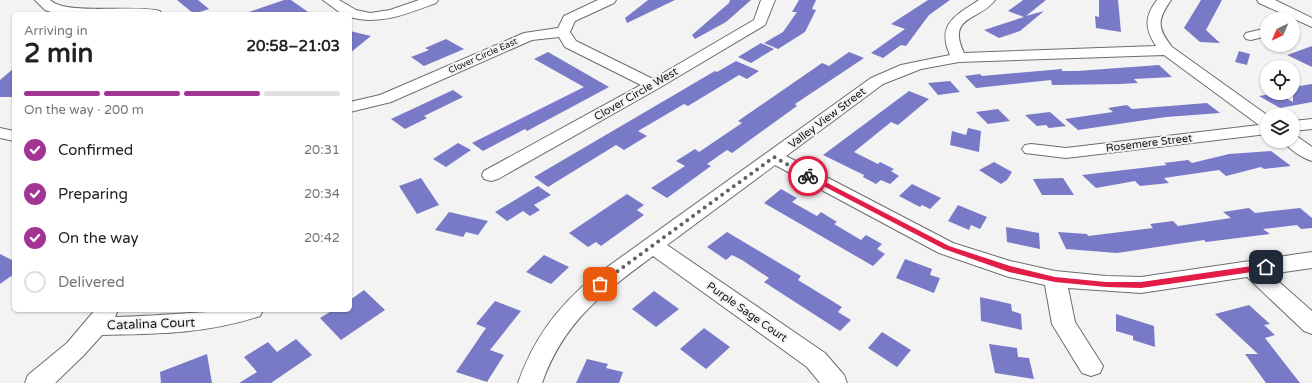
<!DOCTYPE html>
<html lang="en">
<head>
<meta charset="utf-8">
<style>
  :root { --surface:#fff; --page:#f6f6f6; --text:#222; --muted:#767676; --line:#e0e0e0; --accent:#a23493 }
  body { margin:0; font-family:"Varela Round",sans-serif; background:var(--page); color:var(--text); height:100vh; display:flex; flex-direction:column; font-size:15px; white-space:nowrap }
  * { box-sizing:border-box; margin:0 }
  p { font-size:13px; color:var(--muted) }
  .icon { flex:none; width:22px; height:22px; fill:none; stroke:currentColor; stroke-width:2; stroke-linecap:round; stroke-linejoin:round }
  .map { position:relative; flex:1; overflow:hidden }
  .details { position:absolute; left:12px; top:12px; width:340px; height:300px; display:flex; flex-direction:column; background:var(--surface); border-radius:6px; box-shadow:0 1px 3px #0004 }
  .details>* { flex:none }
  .needle { width:26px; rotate:224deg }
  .fabs { position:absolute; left:1260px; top:12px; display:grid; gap:8px }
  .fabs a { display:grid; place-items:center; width:40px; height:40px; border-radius:50%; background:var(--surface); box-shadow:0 1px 3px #0004; font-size:20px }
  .pin { position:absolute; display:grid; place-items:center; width:34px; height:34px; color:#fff; margin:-17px; border-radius:8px; box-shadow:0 2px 6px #0006 }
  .courier { position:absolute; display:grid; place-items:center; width:40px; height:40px; margin:-20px; border:3px solid #e11d48; border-radius:50%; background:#fff; color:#222; box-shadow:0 1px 5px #0007 }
  .summary em { font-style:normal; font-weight:700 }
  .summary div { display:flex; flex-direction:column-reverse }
  .summary { display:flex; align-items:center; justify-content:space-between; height:68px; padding:0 12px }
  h1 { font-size:26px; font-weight:700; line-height:30px }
  .bar { display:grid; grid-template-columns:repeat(4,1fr); gap:6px 4px; align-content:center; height:48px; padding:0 12px }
  .bar i { height:5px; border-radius:3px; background:var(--line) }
  .bar .selected { background:var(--accent) }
  .bar p { grid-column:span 4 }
  ol { padding:0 12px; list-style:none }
  li { display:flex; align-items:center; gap:12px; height:44px }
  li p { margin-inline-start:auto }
  li .icon { padding:4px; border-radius:50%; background:var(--accent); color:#fff; stroke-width:4 }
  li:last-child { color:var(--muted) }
  li i { width:22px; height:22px; border:2px solid var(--line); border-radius:50% }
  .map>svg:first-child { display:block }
</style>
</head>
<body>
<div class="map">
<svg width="1312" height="383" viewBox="0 0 1312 383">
  <rect width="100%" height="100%" fill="#f3f3f4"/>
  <path fill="#787ac7" d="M 177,0 L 198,0 L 209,9 L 194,14 Z
    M 284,0 L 291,0 L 311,14 L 249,14 L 249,12 Z
    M 648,0 L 675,0 L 627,23 L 625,18 Z
    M 730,0 L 751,0 L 726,22 L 695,39 L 692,35 L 729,3 Z
    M 799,0 L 816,0 L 812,9 L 816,10 L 805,32 L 778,49 L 764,43 L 783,32 L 797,12 L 792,12 Z
    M 928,0 L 950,0 L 929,15 L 906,46 L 901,45 L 883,58 L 871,53 L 905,29 L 891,24 Z
    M 1023,0 L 1046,0 L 1026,16 L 1044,11 L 1020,31 L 999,38 L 984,30 L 1024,17 L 1008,11 Z
    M 1099,0 L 1118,0 L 1121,32 L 1096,28 L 1095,16 L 1099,17 Z
    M 1201,0 L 1222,0 L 1206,30 L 1220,43 L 1200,42 L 1184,28 Z
    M 350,31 L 371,36 L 350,53 Z
    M 446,39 L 464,49 L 424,66 L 411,57 L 429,50 L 425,48 Z
    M 761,43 L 774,49 L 751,63 L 738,57 Z
    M 1312,46 L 1312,67 L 1287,55 Z
    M 1239,51 L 1250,54 L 1247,65 L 1235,62 Z
    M 548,52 L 609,87 L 527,131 L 525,129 L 483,151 L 472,143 L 584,87 L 534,59 Z
    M 849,52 L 864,58 L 795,104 L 797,106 L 732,153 L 727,150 L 707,164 L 711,166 L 667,198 L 651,188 L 685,166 L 676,161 L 695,149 L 699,152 L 742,123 L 738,121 L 822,63 L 829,66 Z
    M 736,61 L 759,71 L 747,79 L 739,75 L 688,106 L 684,104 L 679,107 L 638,131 L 647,136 L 624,150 L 616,145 L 548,187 L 534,177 L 715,71 L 717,72 Z
    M 1159,65 L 1172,77 L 1134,79 L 1138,83 L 1120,84 L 1052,85 L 1051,80 L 976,88 L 965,76 L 980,74 L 982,76 L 1062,69 L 1062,71 L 1077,71 Z
    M 14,68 L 14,97 L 0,97 L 0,80 Z
    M 950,81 L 960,92 L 938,95 L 928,83 Z
    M 1312,84 L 1312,102 L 1280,108 L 1259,96 L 1277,93 L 1293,102 L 1293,87 Z
    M 453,90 L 463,97 L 424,116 L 427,118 L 405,129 L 391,119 Z
    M 909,91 L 929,99 L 898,125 L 891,122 L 854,152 L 878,164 L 880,162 L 894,169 L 891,171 L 899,176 L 890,184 L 881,180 L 876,184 L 863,177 L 864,175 L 823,155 Z
    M 1207,103 L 1220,113 L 1166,117 L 1078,130 L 1065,119 L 1113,112 L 1108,108 L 1127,105 L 1132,109 Z
    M 998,109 L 1010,121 L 988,124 L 976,112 Z
    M 1050,112 L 1066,126 L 1049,128 L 1046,125 L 1037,126 L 1025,115 Z
    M 968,128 L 981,131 L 979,152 L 950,145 L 952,131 L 966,135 Z
    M 458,143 L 471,150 L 446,167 L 433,159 Z
    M 1271,151 L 1291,166 L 1264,169 L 1261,167 L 1226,176 L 1219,170 L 1164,178 L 1169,183 L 1140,186 L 1135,181 L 1096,188 L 1082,175 L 1167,165 L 1164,163 L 1188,160 L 1192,163 L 1229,154 Z
    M 994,162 L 1012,172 L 1007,180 L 1001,184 L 979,170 Z
    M 421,178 L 439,205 L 417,214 L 399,186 Z
    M 1063,178 L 1074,195 L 1042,195 L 1033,179 Z
    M 912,184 L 941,198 L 930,209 L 922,205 L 920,207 L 899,196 Z
    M 538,186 L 551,195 L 534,205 L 540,210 L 530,216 L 523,211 L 507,221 L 495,212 Z
    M 781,189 L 797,198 L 792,202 L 817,216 L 821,212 L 837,222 L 834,224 L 861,240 L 866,235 L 882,244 L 877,249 L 885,254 L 873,266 L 764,203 Z
    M 627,194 L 644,205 L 637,210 L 644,215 L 601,246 L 596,242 L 588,247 L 569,233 Z
    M 958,205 L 987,217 L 980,229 L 971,225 L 969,230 L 948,221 Z
    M 1249,208 L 1255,213 L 1300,208 L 1312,218 L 1312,228 L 1301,229 L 1297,225 L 1263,229 L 1270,234 L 1206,242 L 1204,240 L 1117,253 L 1066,249 L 1058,232 L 1087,234 L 1088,236 L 1153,228 L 1150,224 L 1173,221 L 1178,226 L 1231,218 L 1223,212 Z
    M 449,212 L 488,221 L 478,235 L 466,232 L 463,237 L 435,230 Z
    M 1006,227 L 1039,233 L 1040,249 L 1007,242 Z
    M 727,232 L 801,276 L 798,280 L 842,307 L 838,312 L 851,320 L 840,331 L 764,282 L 769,278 L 742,260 L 732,255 L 726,260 L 707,247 Z
    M 0,254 L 14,261 L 14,274 L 0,284 Z
    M 544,255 L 569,267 L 551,284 L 526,272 Z
    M 905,259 L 932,269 L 930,275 L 940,278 L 934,293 L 896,278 Z
    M 364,290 L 385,310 L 341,340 L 320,318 L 333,310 L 350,310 L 350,300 Z
    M 654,291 L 679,309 L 656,327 L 632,309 Z
    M 980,297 L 1011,304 L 1012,311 L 1021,314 L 1022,330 L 981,321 Z
    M 495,301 L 521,311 L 490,350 L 504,355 L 487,382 L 456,372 L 486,328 L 476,324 Z
    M 1249,305 L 1270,324 L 1264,325 L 1275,335 L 1265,338 L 1300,383 L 1266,383 L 1245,354 L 1258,354 L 1215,314 Z
    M 1116,314 L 1154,326 L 1155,347 L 1133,340 L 1133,336 L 1116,331 Z
    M 704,328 L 730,347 L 706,369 L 680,349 Z
    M 882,332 L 911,350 L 897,367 L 868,348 Z
    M 296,339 L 312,355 L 271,383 L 239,383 L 257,372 L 244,357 L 268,342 L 277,352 Z
    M 989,344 L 1017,348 L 1018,357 L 1029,358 L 1034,379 L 995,373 Z
    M 207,354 L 212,383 L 161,383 L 160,372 Z
    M 587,359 L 608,364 L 606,368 L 623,372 L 619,383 L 576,383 Z"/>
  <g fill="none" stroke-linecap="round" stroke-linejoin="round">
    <defs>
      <path id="minor" d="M 35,0 L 50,0 C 67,16 132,4 160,11 L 162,14 L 57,14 L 45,10 Z
        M 323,0 L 339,0 L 356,10 L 370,13 L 390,10 L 419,0 L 438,0 L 436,3 C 409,13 379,26 350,17 L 350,14 L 342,14 Z
        M 598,0 L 616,0 L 614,3 L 575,21 L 570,32 L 576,41 L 653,79 L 754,20 L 761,0 L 775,0 L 765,25 L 659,88 L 498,179 L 491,181 L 484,179 L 482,175 L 484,171 L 641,85 L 565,47 L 559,37 L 532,40 L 391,102 L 350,112 L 350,102 L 380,95 L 524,33 L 558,28 L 564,16 Z
        M 979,0 L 995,0 C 980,21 946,15 964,53 L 1156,46 C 1145,29 1144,17 1157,0 L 1171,0 C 1157,20 1157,28 1172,47 L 1267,115 L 1267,134 L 1066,158 L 1025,153 L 1022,149 L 1025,145 L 1031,144 L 1066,148 L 1259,125 L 1164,55 L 959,62 L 921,69 L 883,84 L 786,156 L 953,243 L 1010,261 L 1055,271 L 1106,276 L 1141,277 L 1312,252 L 1312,268 L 1270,274 L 1312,311 L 1312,334 L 1304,331 L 1247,277 L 1141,293 L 1068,288 L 1075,322 L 1103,366 L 1100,373 L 1091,376 L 1082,373 L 1052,324 L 1045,285 L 1009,277 L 939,253 L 775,165 L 667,245 L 825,353 L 844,375 L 847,383 L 820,383 L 807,367 L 653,256 C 602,294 564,321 542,383 L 518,383 C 534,338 556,309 592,278 L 871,78 L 901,65 L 950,55 C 936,24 956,15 979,0 Z
        M 1257,0 L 1275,0 L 1312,18 L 1312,27 L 1259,3 Z
        M 1267,28 L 1267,36 L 1251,40 L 1246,39 L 1244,36 L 1246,33 Z
        M 1312,119 L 1312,129 L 1293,131 L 1293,121 Z
        M 0,128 L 14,131 L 14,141 L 0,138 Z
        M 1293,136 L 1298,137 L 1312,147 L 1312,161 C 1302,158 1289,149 1283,141 L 1293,141 Z
        M 95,310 L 118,310 L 115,317 C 165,316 214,310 263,310 L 260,316 C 206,334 157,334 102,335 L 83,356 L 55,383 L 25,383 L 28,375 L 67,343 Z"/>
    </defs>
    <use href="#minor" stroke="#6d6d6e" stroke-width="2"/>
    <use href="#minor" fill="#fff" fill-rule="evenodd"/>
  </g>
  <path fill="#e11d48" d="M 806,174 L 810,174 L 949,246 L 1010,266 L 1055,277 L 1106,282 L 1141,282 L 1266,264 L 1270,267 L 1266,270 L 1141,288 L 1106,287 L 1055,282 L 1009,272 L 944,249 L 806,177 Z"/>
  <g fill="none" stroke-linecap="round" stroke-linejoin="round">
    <path stroke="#626363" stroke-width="4" stroke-dasharray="0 7.2" d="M 600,284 L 774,157 L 808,176"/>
  </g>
  <g text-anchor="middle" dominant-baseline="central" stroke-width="4" stroke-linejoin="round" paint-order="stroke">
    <g font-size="9" fill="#141515" stroke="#f3f3f4">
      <text transform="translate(483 56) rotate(-24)">Clover Circle East</text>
    </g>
    <g font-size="11" fill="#141515" stroke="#f3f3f4">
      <text transform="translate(636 94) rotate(-30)">Clover Circle West</text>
      <text transform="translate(827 118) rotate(-37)">Valley View Street</text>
      <text transform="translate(1149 143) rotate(-7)">Rosemere Street</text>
      <text transform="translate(747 312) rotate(35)">Purple Sage Court</text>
    </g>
    <g font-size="13" fill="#141515" stroke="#f3f3f4">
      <text transform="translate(151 324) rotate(-2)">Catalina Court</text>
    </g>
  </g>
</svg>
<div class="fabs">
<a><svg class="needle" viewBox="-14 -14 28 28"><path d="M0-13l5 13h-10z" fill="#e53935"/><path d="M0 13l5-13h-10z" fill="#767676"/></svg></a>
<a><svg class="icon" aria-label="locate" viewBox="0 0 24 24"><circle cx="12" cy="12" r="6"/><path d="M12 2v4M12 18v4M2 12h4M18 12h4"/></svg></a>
<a><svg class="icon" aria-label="layers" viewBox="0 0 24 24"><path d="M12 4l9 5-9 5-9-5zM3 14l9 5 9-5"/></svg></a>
</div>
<div class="pin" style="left:600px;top:284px;background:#ea580c"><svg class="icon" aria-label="bag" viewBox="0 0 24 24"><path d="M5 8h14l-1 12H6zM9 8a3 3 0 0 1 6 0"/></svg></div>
<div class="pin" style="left:1266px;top:267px;background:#1f2937"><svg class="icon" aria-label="home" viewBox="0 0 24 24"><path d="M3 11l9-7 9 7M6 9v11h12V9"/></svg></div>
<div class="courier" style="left:808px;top:176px"><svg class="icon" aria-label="bike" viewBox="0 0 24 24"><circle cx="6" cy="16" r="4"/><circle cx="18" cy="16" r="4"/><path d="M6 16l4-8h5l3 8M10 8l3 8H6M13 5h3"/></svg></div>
<section class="details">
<div class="summary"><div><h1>2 min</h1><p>Arriving in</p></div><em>20:58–21:03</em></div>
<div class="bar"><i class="selected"></i><i class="selected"></i><i class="selected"></i><i></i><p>On the way · 200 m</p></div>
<ol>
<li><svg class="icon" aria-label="check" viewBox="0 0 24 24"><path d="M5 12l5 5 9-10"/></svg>Confirmed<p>20:31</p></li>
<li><svg class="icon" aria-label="check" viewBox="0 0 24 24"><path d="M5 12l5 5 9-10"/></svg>Preparing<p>20:34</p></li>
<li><svg class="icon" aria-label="check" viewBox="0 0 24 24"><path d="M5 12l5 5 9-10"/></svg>On the way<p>20:42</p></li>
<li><i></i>Delivered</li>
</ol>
</section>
</div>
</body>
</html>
